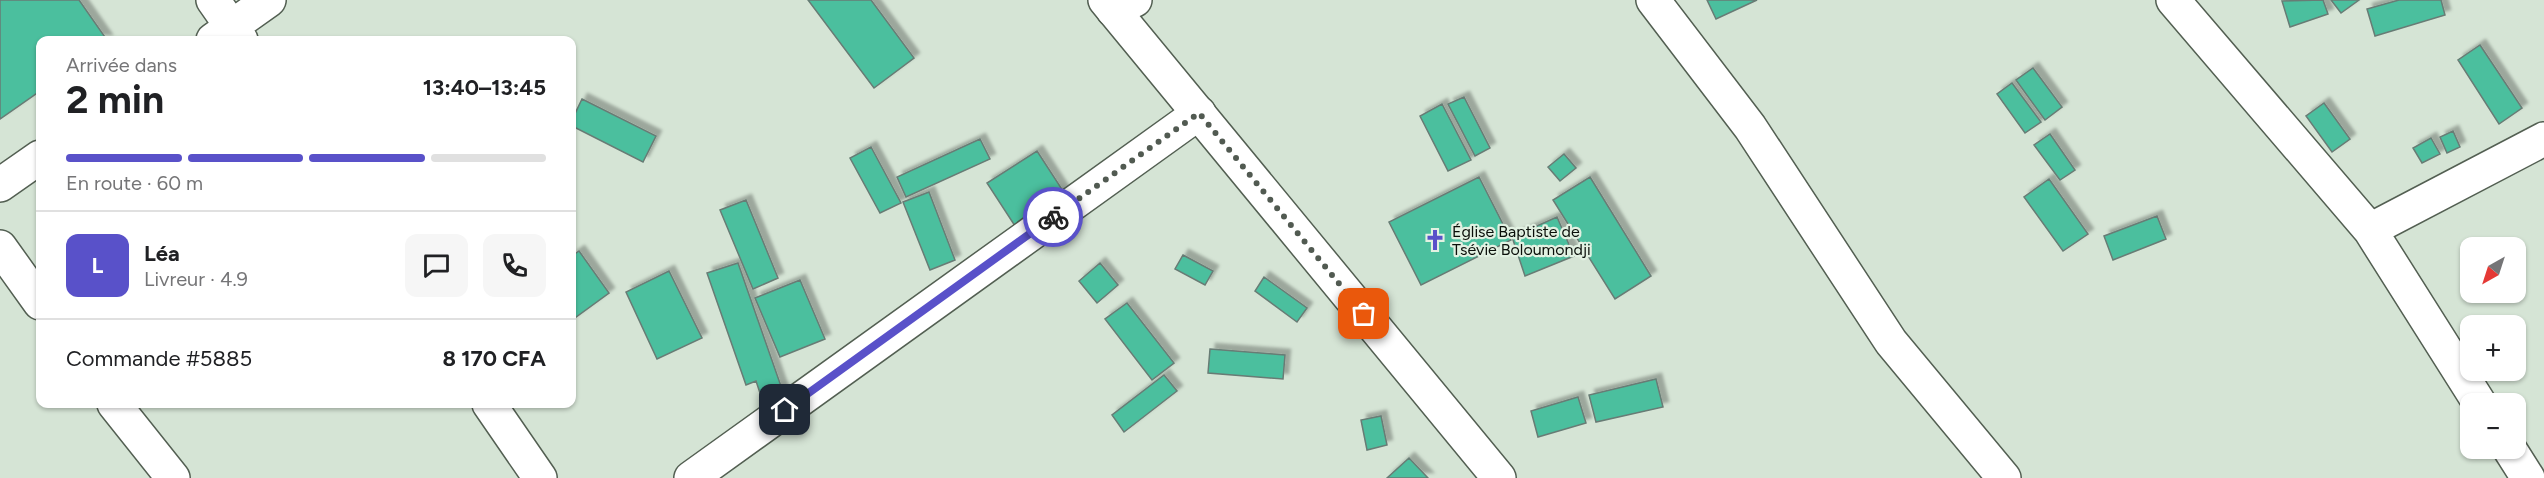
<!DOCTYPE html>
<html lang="fr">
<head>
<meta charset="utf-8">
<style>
  :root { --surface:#fff; --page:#f6f6f6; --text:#202124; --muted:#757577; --line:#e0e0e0; --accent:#5951c9 }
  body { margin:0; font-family:Figtree,sans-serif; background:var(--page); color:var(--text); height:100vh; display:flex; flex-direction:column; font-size:22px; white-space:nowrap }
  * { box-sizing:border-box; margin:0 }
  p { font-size:20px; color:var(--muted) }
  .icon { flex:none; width:33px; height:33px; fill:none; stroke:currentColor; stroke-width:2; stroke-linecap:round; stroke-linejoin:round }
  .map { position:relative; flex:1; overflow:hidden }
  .panel { position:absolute; left:36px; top:36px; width:540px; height:372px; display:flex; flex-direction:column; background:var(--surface); border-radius:12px; box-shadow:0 2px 4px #0004 }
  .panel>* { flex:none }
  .needle { width:39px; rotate:219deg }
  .controls { position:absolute; left:2460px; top:237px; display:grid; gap:12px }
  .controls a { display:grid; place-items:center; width:66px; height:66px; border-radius:12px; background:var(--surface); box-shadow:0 2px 4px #0004; font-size:30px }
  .pin { position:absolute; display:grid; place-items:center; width:51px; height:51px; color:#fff; margin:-26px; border-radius:12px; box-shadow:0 3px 9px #0006 }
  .courier { position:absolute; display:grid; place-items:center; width:60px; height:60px; margin:-30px; border:4px solid #5951c9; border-radius:50%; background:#fff; color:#222; box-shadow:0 2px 8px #0007 }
  .summary em { font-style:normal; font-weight:700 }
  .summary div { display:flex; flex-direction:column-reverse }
  .summary { display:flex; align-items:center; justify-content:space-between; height:102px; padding:0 30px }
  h1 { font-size:39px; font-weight:700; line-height:45px }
  .bar { display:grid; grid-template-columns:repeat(4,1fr); gap:9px 6px; align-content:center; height:72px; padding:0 30px }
  .bar i { height:8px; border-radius:4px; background:var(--line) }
  .bar .on { background:var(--accent) }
  .bar p { grid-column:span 4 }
  .line { display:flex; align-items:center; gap:15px; padding:0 30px; border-top:2px solid var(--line) }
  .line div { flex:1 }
  .round { display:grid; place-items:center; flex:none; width:63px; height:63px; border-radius:12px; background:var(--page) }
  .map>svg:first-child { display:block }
</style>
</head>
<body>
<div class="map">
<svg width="2544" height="478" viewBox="0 0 2544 478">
  <defs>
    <filter id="shadow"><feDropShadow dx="5.5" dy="-5.5" stdDeviation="1.5" flood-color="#0004"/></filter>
  </defs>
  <rect width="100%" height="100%" fill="#d5e4d5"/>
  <path fill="#4bbf9e" stroke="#687c75" stroke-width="1.5" filter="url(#shadow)" d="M 0,0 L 79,0 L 107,40 L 40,40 L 40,91 L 0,119 Z
    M 808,0 L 871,0 L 914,58 L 874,88 Z
    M 1707,0 L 1757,0 L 1716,19 Z
    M 2323,0 L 2328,14 L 2290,27 L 2282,1 Z
    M 2331,0 L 2359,0 L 2341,13 Z
    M 2399,0 L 2441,0 L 2445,15 L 2375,36 L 2367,9 Z
    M 2480,45 L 2522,108 L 2499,124 L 2458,60 Z
    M 2033,68 L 2062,107 L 2045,120 L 2016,80 Z
    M 2012,83 L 2041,122 L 2025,133 L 1997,94 Z
    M 1464,97 L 1490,148 L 1475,156 L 1448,104 Z
    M 582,99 L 656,136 L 643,162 L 572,126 L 572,120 Z
    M 2324,103 L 2350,139 L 2332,152 L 2306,116 Z
    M 1442,104 L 1471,160 L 1448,171 L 1420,116 Z
    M 2453,131 L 2460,147 L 2447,153 L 2440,137 Z
    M 2050,134 L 2075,170 L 2060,180 L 2034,145 Z
    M 2431,138 L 2440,154 L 2422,163 L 2413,148 Z
    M 980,139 L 990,159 L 906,197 L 897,177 Z
    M 871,147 L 901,203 L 880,213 L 850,158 Z
    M 1037,151 L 1065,194 L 1015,226 L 987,183 Z
    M 1564,154 L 1576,168 L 1560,181 L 1548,167 Z
    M 1479,177 L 1511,240 L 1421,285 L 1389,222 Z
    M 1590,177 L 1651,276 L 1615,299 L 1553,200 Z
    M 2049,179 L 2088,234 L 2063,251 L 2024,197 Z
    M 929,192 L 955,260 L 930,270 L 903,202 Z
    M 746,200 L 778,278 L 753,289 L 720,210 Z
    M 2157,216 L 2166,239 L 2113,260 L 2104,236 Z
    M 1557,217 L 1574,256 L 1525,276 L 1512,237 Z
    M 579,251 L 609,293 L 572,320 L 572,256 Z
    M 1183,255 L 1213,271 L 1205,285 L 1175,269 Z
    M 738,263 L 783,392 L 762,399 L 756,381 L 746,385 L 707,273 Z
    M 1100,263 L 1118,285 L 1097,303 L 1079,281 Z
    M 669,271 L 702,338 L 657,359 L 626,292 Z
    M 1264,277 L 1307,308 L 1297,322 L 1255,291 Z
    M 800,280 L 825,339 L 780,357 L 755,298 Z
    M 1127,303 L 1174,363 L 1152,380 L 1105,319 Z
    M 1210,349 L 1285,355 L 1283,379 L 1208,373 Z
    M 1164,375 L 1177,391 L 1124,432 L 1112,415 Z
    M 1656,379 L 1663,407 L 1596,422 L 1589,395 Z
    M 1578,397 L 1586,423 L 1538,437 L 1531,411 Z
    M 1381,416 L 1387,445 L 1367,450 L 1361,420 Z
    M 1409,458 L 1428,478 L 1387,478 Z"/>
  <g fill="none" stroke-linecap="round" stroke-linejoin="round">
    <defs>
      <path id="street" d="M 213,0 L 241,40
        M 1653,0 L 1750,127 L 1891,342 L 2004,478
        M 2173,0 L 2370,230 L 2480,404
        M 1113,10 L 1135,0
        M 213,40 L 269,0
        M 0,185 L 40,157
        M 2370,230 L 2544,139
        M 0,247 L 40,303
        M 114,404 L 173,478
        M 489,404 L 540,478
        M 2509,448 L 2528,478
        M 691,478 L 1199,113"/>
      <path id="secondary" d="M 1105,0 L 1499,478"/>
    </defs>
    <use href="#street" stroke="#535f52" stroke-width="36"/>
    <use href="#secondary" stroke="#535f52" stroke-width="36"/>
    <use href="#street" stroke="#fff" stroke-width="33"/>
    <use href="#secondary" stroke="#fff" stroke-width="33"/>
  </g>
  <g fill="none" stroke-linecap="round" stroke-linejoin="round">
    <path stroke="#515a51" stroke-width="6" stroke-dasharray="0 10.8" d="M 1053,217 L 1199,113 L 1364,314"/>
    <path stroke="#5951c9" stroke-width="8" d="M 785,410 L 1053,217"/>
  </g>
  <defs>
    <symbol id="church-bare" viewBox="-9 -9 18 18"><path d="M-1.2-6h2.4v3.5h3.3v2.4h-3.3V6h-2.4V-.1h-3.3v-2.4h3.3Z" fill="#5951c9" stroke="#e2f1e2" stroke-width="2.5" paint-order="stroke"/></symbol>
  </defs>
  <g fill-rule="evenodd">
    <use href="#church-bare" x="1420" y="225" width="30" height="30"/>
  </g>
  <g text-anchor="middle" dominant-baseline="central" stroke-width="4.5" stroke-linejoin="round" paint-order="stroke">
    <g font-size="16" fill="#0a0f0a" stroke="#e2f1e2" text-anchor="start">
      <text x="1452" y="231">Église Baptiste de<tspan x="1452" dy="18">Tsévie Boloumondji</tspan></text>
    </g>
  </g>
</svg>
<div class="controls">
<a><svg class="needle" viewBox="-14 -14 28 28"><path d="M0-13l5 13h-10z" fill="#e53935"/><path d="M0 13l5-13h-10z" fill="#757577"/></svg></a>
<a>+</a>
<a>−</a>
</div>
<div class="pin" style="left:1364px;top:314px;background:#ea580c"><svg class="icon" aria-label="bag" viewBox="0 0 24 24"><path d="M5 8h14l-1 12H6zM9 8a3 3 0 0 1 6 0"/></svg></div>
<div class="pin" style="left:785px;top:410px;background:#1f2937"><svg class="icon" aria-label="home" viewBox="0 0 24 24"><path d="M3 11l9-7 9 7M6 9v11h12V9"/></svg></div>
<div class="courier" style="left:1053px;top:217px"><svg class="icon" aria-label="bike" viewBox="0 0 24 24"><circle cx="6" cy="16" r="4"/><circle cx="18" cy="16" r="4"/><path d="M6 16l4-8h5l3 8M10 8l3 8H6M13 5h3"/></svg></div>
<section class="panel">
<div class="summary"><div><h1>2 min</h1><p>Arrivée dans</p></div><em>13:40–13:45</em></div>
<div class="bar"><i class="on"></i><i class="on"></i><i class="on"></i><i></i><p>En route · 60 m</p></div>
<div class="line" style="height:108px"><b class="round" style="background:var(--accent);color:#fff">L</b><div><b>Léa</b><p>Livreur · 4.9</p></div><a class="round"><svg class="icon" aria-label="chat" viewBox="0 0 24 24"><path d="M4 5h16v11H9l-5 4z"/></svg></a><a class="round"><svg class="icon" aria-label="phone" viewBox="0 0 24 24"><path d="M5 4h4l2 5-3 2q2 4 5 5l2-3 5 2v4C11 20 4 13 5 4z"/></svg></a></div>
<div class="line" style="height:78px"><div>Commande #5885</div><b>8 170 CFA</b></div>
</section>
</div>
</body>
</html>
